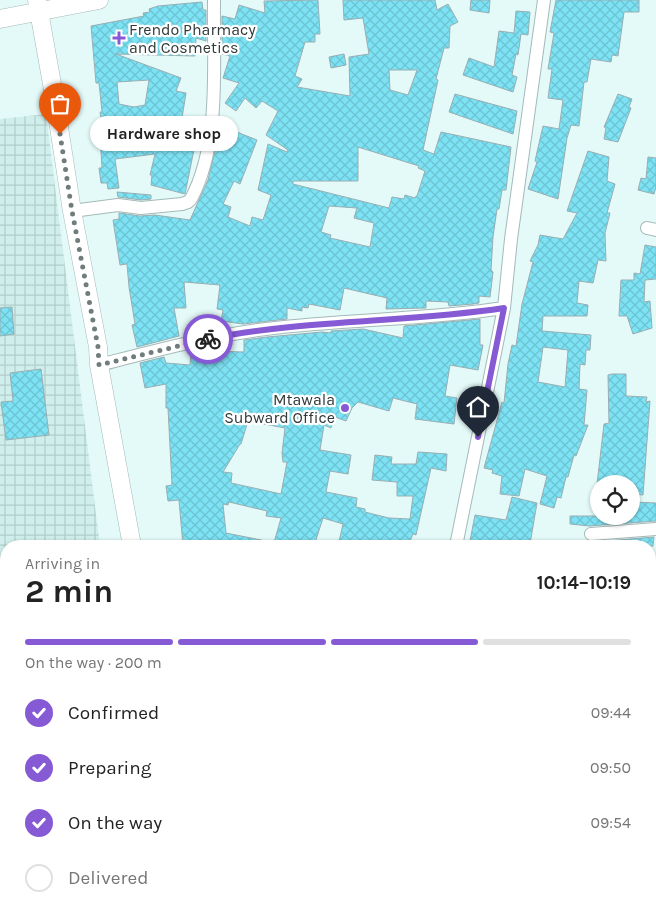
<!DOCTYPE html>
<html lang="en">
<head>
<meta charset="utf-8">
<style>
  :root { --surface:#fff; --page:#f6f6f6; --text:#222; --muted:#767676; --line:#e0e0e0; --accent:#865ad4 }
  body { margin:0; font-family:Karla,sans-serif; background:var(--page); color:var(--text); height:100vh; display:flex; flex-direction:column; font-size:19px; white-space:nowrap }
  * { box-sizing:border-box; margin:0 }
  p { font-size:16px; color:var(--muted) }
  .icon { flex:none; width:28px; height:28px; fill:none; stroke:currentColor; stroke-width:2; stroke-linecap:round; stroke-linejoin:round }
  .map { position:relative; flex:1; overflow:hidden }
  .drawer { position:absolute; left:0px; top:540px; width:656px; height:375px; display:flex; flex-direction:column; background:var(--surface); border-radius:20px 20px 0 0; box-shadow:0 1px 4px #0004 }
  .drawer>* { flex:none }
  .buttons { position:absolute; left:590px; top:475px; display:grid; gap:10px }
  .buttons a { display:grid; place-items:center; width:50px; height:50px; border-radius:50%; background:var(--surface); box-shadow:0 1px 4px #0004; font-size:25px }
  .pin { position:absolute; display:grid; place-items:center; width:42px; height:42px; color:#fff; margin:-51px -21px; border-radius:50% 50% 50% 0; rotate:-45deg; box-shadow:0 0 5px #0007 }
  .pin .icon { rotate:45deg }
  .courier { position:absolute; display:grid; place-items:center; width:50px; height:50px; margin:-25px; border:4px solid #865ad4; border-radius:50%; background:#fff; color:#222; box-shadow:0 1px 6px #0007 }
  .bubble { position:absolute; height:35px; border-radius:18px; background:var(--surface); box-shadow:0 1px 4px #0004; font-size:16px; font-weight:700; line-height:35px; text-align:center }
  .headline em { font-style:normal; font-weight:700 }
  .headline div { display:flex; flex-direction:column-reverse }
  .headline { display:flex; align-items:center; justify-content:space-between; height:85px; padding:0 25px }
  h1 { font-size:32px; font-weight:700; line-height:38px }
  .bar { display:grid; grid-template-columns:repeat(4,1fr); gap:8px 5px; align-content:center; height:60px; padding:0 25px }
  .bar i { height:6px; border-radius:4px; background:var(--line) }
  .bar .active { background:var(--accent) }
  .bar p { grid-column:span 4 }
  ol { padding:0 25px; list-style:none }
  li { display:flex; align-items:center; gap:15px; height:55px }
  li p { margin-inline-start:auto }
  li .icon { padding:5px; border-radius:50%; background:var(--accent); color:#fff; stroke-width:4 }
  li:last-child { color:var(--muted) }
  li i { width:28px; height:28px; border:2px solid var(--line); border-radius:50% }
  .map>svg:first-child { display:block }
</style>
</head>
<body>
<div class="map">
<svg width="656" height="915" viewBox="0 0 656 915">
  <defs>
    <pattern id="industrial-grid" width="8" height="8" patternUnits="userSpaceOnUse" patternTransform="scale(1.25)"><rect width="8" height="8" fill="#d0efec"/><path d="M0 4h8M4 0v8" fill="none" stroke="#b3cecb"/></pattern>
    <pattern id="building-cross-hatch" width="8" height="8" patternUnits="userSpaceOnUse" patternTransform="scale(1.25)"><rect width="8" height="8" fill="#7de2f4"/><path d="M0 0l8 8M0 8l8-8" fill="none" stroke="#6cc3d2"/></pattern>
  </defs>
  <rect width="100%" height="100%" fill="#e4faf8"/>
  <path fill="url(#industrial-grid)" d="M 46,114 L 100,546 L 6,546 L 6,909 L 121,909 L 121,915 L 0,915 L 0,119 Z"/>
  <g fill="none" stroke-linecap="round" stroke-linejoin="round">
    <path stroke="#6dbde6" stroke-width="4.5" d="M 431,915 L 435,909"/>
  </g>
  <path fill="url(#building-cross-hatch)" stroke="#99aeb2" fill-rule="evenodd" d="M 318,0 L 320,34 L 315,34 L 315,42 L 305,42 L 295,76 L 302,79 L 297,87 L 350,96 L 349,57 L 369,54 L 363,18 L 344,20 L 343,0 L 435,0 L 437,10 L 448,4 L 458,22 L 450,26 L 449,48 L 444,48 L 436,79 L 438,80 L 423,150 L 434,154 L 441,132 L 511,147 L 506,190 L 502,190 L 499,209 L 497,209 L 493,237 L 491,270 L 493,272 L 490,297 L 479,296 L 479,303 L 473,304 L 449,306 L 448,302 L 426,301 L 426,308 L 386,309 L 387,298 L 344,288 L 340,310 L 309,304 L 308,308 L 302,307 L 302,311 L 287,308 L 287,319 L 243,324 L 221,321 L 223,310 L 217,309 L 220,285 L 184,282 L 186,308 L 174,308 L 179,336 L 137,347 L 132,325 L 135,324 L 129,287 L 127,264 L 120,265 L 113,220 L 119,219 L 119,213 L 140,216 L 155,215 L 190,220 L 208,180 L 216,147 L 224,127 L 257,140 L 240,184 L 234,181 L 223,204 L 231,207 L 228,217 L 250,226 L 252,217 L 263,220 L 271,195 L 258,190 L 268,144 L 287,152 L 288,150 L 266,135 L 278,111 L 262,101 L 256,108 L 245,98 L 236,111 L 225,103 L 239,83 L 223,78 L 230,56 L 222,54 L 222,16 L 235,19 L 239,5 L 265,13 L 264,1 ZM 389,70 L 417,70 L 408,95 L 390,90 ZM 358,147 L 419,166 L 418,168 L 425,171 L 417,196 L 416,196 L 415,198 L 405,195 L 404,199 L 392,197 L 389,208 L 293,184 L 293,181 L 358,181 ZM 329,206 L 357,208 L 354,218 L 374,223 L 370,247 L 330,238 L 331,235 L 321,232 Z
    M 471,0 L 490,0 L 489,13 L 470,10 Z
    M 556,0 L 639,0 L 639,12 L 624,12 L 618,56 L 612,55 L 611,62 L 591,59 L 587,82 L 584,82 L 579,126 L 571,125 L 567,138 L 558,199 L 528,189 L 537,162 L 535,161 L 543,126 L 559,129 L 563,100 L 548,98 L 552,69 L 548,69 L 554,33 L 550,32 Z
    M 202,2 L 203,10 L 206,10 L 206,41 L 196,38 L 195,56 L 116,54 L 181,78 L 176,91 L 186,93 L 182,118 L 200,120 L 185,194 L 151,185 L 152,175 L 150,175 L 155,154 L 115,159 L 119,188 L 108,189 L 107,183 L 101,183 L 99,168 L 102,168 L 100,136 L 104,136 L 100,112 L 102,112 L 99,83 L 96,83 L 91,26 L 144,16 L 143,13 L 150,12 L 149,9 L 158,6 ZM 149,80 L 145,105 L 134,107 L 119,104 L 117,82 Z
    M 516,11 L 530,12 L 528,35 L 521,34 L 518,55 L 516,54 L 512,75 L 517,77 L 513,92 L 463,75 L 469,58 L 494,67 L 499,31 L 514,33 Z
    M 344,54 L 346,65 L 331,68 L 329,57 Z
    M 455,94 L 517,111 L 513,134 L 449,112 Z
    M 618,94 L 632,99 L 629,107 L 631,108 L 618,142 L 604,139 L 606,128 L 604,127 Z
    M 588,151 L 609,157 L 607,181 L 615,184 L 607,213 L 610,213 L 605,233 L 606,261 L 598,260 L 593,283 L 579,281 L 577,303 L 588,305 L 587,316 L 543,316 L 542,331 L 591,335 L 590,350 L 586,350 L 585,365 L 580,364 L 579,389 L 587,390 L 584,425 L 588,425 L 576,456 L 574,455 L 568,477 L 566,477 L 561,498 L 557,497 L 554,508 L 540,504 L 547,476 L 525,469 L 519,496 L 500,494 L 502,476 L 492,473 L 493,470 L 484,468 L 502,402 L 504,403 L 508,364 L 512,345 L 516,346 L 522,304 L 533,262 L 530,261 L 538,245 L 540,235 L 563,239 L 577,213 L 567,211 ZM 543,347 L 568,350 L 565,387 L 538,382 Z
    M 648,157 L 656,158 L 656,187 L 654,194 L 638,190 L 641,178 L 646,179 Z
    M 117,192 L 151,195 L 151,199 L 141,200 L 118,197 Z
    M 645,245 L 656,247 L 656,279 L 645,280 L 644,302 L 650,301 L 652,328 L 633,334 L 627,316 L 619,316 L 621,280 L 634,280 L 634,273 L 640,274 Z
    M 12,307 L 14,334 L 0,336 L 0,308 Z
    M 480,319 L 480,345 L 483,345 L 478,370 L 450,365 L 445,396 L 457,398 L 454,424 L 415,419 L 417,404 L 393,398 L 389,411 L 358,402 L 352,408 L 346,421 L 335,417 L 331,428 L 324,425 L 320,450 L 351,455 L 348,474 L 330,471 L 326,492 L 357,498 L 356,507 L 365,509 L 365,512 L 389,518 L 410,519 L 413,496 L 397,496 L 397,482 L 372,480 L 375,455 L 392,457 L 391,464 L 416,464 L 418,452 L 447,454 L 446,471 L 431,468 L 416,535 L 413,534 L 408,546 L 338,546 L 343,524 L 323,518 L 314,546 L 273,546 L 281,518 L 266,516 L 267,511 L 229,502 L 228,505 L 223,504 L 226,533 L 266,541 L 265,546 L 183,546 L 179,500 L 168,501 L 166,486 L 172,485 L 168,408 L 166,408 L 166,384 L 145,388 L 140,363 L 164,357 L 166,363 L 190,365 L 191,351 L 206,348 L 212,348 L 212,351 L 244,352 L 244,340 L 267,337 L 322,332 L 331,333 L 331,331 L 363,329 L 403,338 L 404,326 ZM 248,421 L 285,428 L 282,453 L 283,462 L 287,462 L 281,494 L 231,483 L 232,473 L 223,472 L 240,444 L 241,444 Z
    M 41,369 L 49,435 L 6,440 L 1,402 L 13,401 L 10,373 Z
    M 612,374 L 626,374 L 626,396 L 647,397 L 646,402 L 650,401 L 643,495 L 631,494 L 631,484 L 597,484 L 604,424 L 609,423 L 608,375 Z
    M 512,497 L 537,503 L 530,544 L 509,540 L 509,546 L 469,546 L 475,515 L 506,520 Z
    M 634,502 L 656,503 L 656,521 L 589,526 L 570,524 L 570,516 L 631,516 L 633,515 Z
    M 654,537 L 653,546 L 593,546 L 594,542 Z"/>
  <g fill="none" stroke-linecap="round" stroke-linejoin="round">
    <defs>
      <path id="street" d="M 72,211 L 118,205 L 141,208 L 182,204 L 188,202 L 191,199 C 221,143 213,63 214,0
        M 647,228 L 656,230
        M 99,365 C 154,351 210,336 266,329 C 345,319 425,320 504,308
        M 591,534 L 656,529
        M 456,546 L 504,308 L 511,239 L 544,0
        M 650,832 L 656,832
        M 650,887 L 656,888
        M 623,915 L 625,909"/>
      <path id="secondary" d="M 37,0 L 54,95 L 72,211 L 98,347 L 99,365 L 132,546
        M 0,19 L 99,0
        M 650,728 L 656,728
        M 178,915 L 179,909"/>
    </defs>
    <use href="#street" stroke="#a5bab8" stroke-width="14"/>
    <use href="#secondary" stroke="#a5bab8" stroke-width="19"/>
    <use href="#street" stroke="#fff" stroke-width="12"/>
    <use href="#secondary" stroke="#fff" stroke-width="18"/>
  </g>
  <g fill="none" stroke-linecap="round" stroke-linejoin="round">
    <path stroke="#707d7c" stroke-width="5" stroke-dasharray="0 9" d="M 60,134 L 72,211 L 98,347 L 99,365 L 208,339"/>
    <path stroke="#865ad4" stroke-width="6" d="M 208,339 C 306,319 406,323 504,308 L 478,437"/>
  </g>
  <g fill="#865ad4" stroke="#fff" stroke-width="2">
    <path d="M116.5 30.5h5v5h5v5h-5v5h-5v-5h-5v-5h5z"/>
    <circle cx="345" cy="408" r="5"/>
  </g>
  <g text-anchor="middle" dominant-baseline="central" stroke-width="4.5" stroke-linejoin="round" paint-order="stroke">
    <g font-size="16" fill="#313a39" stroke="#fff" text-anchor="start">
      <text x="129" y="29">Frendo Pharmacy<tspan x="129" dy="18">and Cosmetics</tspan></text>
      <text x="335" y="399" text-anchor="end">Mtawala<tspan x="335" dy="18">Subward Office</tspan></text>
    </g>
  </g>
</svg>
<div class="buttons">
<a><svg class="icon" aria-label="locate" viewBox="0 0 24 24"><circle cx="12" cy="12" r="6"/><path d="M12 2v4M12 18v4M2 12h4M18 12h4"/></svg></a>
</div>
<div class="pin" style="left:60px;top:134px;background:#ea580c"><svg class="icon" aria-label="bag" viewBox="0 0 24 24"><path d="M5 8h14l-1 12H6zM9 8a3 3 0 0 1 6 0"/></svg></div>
<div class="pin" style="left:478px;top:437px;background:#1f2937"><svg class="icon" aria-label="home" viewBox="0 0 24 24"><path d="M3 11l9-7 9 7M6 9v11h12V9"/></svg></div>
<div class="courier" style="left:208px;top:339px"><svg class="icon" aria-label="bike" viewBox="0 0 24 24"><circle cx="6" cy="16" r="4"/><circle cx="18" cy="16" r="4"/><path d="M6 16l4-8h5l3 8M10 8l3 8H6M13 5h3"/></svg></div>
<div class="bubble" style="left:90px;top:116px;width:148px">Hardware shop</div>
<section class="drawer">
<div class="headline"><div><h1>2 min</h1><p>Arriving in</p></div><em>10:14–10:19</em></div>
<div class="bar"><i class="active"></i><i class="active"></i><i class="active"></i><i></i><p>On the way · 200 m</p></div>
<ol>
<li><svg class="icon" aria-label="check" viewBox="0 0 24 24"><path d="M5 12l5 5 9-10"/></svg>Confirmed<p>09:44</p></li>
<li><svg class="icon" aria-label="check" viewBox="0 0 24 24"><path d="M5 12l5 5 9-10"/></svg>Preparing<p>09:50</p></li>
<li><svg class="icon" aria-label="check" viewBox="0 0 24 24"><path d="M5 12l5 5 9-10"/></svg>On the way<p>09:54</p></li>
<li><i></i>Delivered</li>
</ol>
</section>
</div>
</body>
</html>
